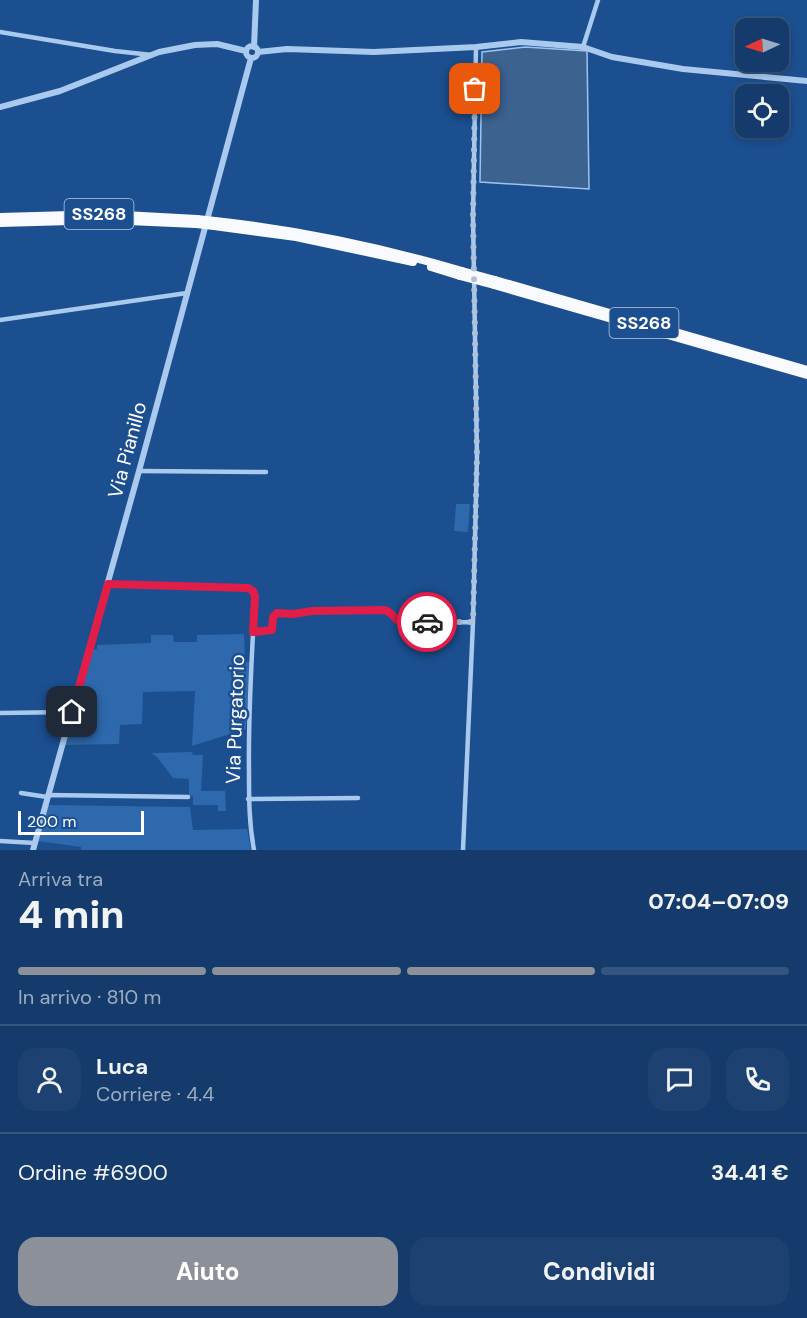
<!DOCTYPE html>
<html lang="it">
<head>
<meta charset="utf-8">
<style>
  :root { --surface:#143b6b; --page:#1d4271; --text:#f1f3f6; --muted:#9dadc1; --line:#33557e; --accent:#8c9099 }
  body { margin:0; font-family:"DM Sans",sans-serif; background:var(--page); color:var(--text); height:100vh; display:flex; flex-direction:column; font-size:22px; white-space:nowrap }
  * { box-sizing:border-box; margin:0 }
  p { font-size:20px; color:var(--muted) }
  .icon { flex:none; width:33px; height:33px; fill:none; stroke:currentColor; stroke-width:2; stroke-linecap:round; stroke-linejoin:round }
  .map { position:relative; height:850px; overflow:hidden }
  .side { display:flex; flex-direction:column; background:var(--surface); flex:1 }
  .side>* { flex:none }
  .needle { width:39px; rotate:266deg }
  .tools { position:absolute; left:735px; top:18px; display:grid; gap:12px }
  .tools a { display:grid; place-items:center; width:54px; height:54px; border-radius:12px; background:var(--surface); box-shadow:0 3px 9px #0003,0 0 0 2px var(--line); font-size:30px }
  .scale { position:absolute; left:18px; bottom:15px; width:126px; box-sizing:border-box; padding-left:6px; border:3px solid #fff; border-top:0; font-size:16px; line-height:21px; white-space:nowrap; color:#fff; -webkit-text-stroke:4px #1b4f8f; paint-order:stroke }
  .pin { position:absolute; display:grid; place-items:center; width:51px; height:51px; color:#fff; margin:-26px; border-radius:12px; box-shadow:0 3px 9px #0006 }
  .courier { position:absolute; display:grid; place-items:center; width:60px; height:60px; margin:-30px; border:4px solid #e11d48; border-radius:50%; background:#fff; color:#222; box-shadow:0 2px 8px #0007 }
  .overview em { font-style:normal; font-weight:800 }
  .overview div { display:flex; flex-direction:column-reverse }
  .overview { display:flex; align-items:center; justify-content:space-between; height:102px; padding:0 18px }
  h1 { font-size:39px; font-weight:800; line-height:45px }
  .bar { display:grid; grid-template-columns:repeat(4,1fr); gap:9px 6px; align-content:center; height:72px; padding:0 18px }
  .bar i { height:8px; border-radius:4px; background:var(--line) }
  .bar .selected { background:var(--accent) }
  .bar p { grid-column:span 4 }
  .line { display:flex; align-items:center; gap:15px; padding:0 18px; border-top:2px solid var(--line) }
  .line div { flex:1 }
  .round { display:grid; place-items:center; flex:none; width:63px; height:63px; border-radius:18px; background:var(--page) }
  .cta { display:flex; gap:12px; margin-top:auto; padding:12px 18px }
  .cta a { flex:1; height:69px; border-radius:18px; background:var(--accent); color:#fff; font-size:24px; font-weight:800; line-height:69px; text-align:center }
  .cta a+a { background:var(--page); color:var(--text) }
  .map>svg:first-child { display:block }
</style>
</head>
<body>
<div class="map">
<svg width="807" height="850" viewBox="0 0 807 850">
  <rect width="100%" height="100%" fill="#1b4f8f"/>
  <path fill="#2e69ad" d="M 456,504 L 470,504 L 468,532 L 454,531 Z
    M 244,634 L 245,661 L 250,662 L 246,729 L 192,746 L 195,691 L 143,692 L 142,724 L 120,725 L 119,744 L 65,745 L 92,650 L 97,649 L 97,645 L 151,643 L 151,635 L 173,635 L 174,642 L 197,642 L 197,635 Z
    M 192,752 L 193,755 L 203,755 L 201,791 L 225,791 L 226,811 L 218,811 L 218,805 L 193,805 L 193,796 L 189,796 L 189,779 L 173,778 L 157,757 L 151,753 Z
    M 48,805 L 190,807 L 193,830 L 247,829 L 251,850 L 81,850 L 81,847 L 38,841 Z"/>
  <path fill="#3c6290" stroke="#9cc4f0" stroke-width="1.5" d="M 525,47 L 587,51 L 589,189 L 480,182 L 482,52 Z"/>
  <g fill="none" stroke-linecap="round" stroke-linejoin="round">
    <path stroke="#a9c9ee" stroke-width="4.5" d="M 0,32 L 115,51 L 152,55
      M 583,47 L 598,0
      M 0,320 L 187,293
      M 139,471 L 266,472
      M 108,584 L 248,588 L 253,591 L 255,596 C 252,654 248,713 249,772 C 249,799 249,823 254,850
      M 253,632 L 271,630 L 273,617 L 277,613 L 293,614 L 312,611 L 384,610 C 392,611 394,620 402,623 L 473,622
      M 0,713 L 72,712
      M 21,793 L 47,797
      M 48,795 L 188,797
      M 248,799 L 358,798
      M 0,841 L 35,843
      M 463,850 L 473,622 L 477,456 L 473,216 L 476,47"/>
    <path stroke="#a9c9ee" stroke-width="6" d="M246 52a6 6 0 1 1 12 0a6 6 0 1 1-12 0Z
      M 254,47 L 256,0
      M 258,52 L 287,49 L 374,52 L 476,47 L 521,42 L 583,47 L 612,57 L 683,69 L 807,81
      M 0,107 L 60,91 L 159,52 L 195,45 L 217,44 L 246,51
      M 33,850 L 139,471 L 251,58"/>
    <path stroke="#f8faff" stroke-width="8" d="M 0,217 L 106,214 L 197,219
      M 215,221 C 299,230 380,247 462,271
      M 0,223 L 106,220 L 196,224
      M 214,226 L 296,237 L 413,262
      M 431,267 L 460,276
      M 495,280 L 807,370
      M 494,285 L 807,375"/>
    <path stroke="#f8faff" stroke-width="8" d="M 197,219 L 215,221
      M 196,224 L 214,226
      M 462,271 L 495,280
      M 460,276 L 494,285"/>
  </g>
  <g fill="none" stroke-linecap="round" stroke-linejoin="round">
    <path stroke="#afc1d8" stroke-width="6" stroke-dasharray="0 10.8" d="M 427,622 L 473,622 L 477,456 L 473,216 L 475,89"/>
    <path stroke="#e11d48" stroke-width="8" d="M 72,712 L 108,584 L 248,588 L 253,591 L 255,596 L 253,632 L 272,630 L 273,617 L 277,613 L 293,614 L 312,611 L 384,610 C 392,611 394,620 402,623 L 427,622"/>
  </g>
  <g text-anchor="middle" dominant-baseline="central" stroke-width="5" stroke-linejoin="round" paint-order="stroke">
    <g fill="#1b4f8f" stroke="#bbcadd" stroke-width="1.5">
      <rect x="64.5" y="199" width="69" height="30" rx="4.5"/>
      <rect x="609.5" y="308" width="69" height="30" rx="4.5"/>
    </g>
    <g font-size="18" font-weight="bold" fill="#fff">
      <text x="99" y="214">SS268</text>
      <text x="644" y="323">SS268</text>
    </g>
    <g font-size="20" fill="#fff" stroke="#1b4f8f">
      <text transform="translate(127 450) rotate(-75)">Via Pianillo</text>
      <text transform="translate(235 719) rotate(-88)">Via Purgatorio</text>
    </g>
  </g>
</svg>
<div class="tools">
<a><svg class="needle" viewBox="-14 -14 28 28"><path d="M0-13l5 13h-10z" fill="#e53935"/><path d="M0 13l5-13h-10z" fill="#9dadc1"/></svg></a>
<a><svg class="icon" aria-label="locate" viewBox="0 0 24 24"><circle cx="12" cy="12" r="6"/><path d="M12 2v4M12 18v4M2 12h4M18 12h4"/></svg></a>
</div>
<div class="scale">200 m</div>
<div class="pin" style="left:475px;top:89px;background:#ea580c"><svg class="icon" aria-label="bag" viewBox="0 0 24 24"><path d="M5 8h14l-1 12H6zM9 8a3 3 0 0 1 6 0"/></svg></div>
<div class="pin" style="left:72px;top:712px;background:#1f2937"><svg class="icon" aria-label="home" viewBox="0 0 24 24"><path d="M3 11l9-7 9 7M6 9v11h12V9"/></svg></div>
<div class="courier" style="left:427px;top:622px"><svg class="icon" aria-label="car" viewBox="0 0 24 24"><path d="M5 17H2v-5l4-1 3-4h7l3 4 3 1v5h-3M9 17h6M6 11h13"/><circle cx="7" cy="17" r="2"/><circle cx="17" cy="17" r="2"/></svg></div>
</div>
<section class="side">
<div class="overview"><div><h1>4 min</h1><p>Arriva tra</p></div><em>07:04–07:09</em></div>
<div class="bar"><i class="selected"></i><i class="selected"></i><i class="selected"></i><i></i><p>In arrivo · 810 m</p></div>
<div class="line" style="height:108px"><a class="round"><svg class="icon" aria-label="person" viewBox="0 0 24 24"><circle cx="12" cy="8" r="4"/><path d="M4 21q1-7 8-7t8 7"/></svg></a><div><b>Luca</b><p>Corriere · 4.4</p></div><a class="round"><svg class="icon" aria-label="chat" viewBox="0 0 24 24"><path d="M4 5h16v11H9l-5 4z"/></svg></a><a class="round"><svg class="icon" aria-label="phone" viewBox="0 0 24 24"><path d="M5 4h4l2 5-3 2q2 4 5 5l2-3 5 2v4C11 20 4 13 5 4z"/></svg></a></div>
<div class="line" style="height:78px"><div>Ordine #6900</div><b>34.41 €</b></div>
<div class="cta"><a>Aiuto</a><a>Condividi</a></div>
</section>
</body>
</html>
